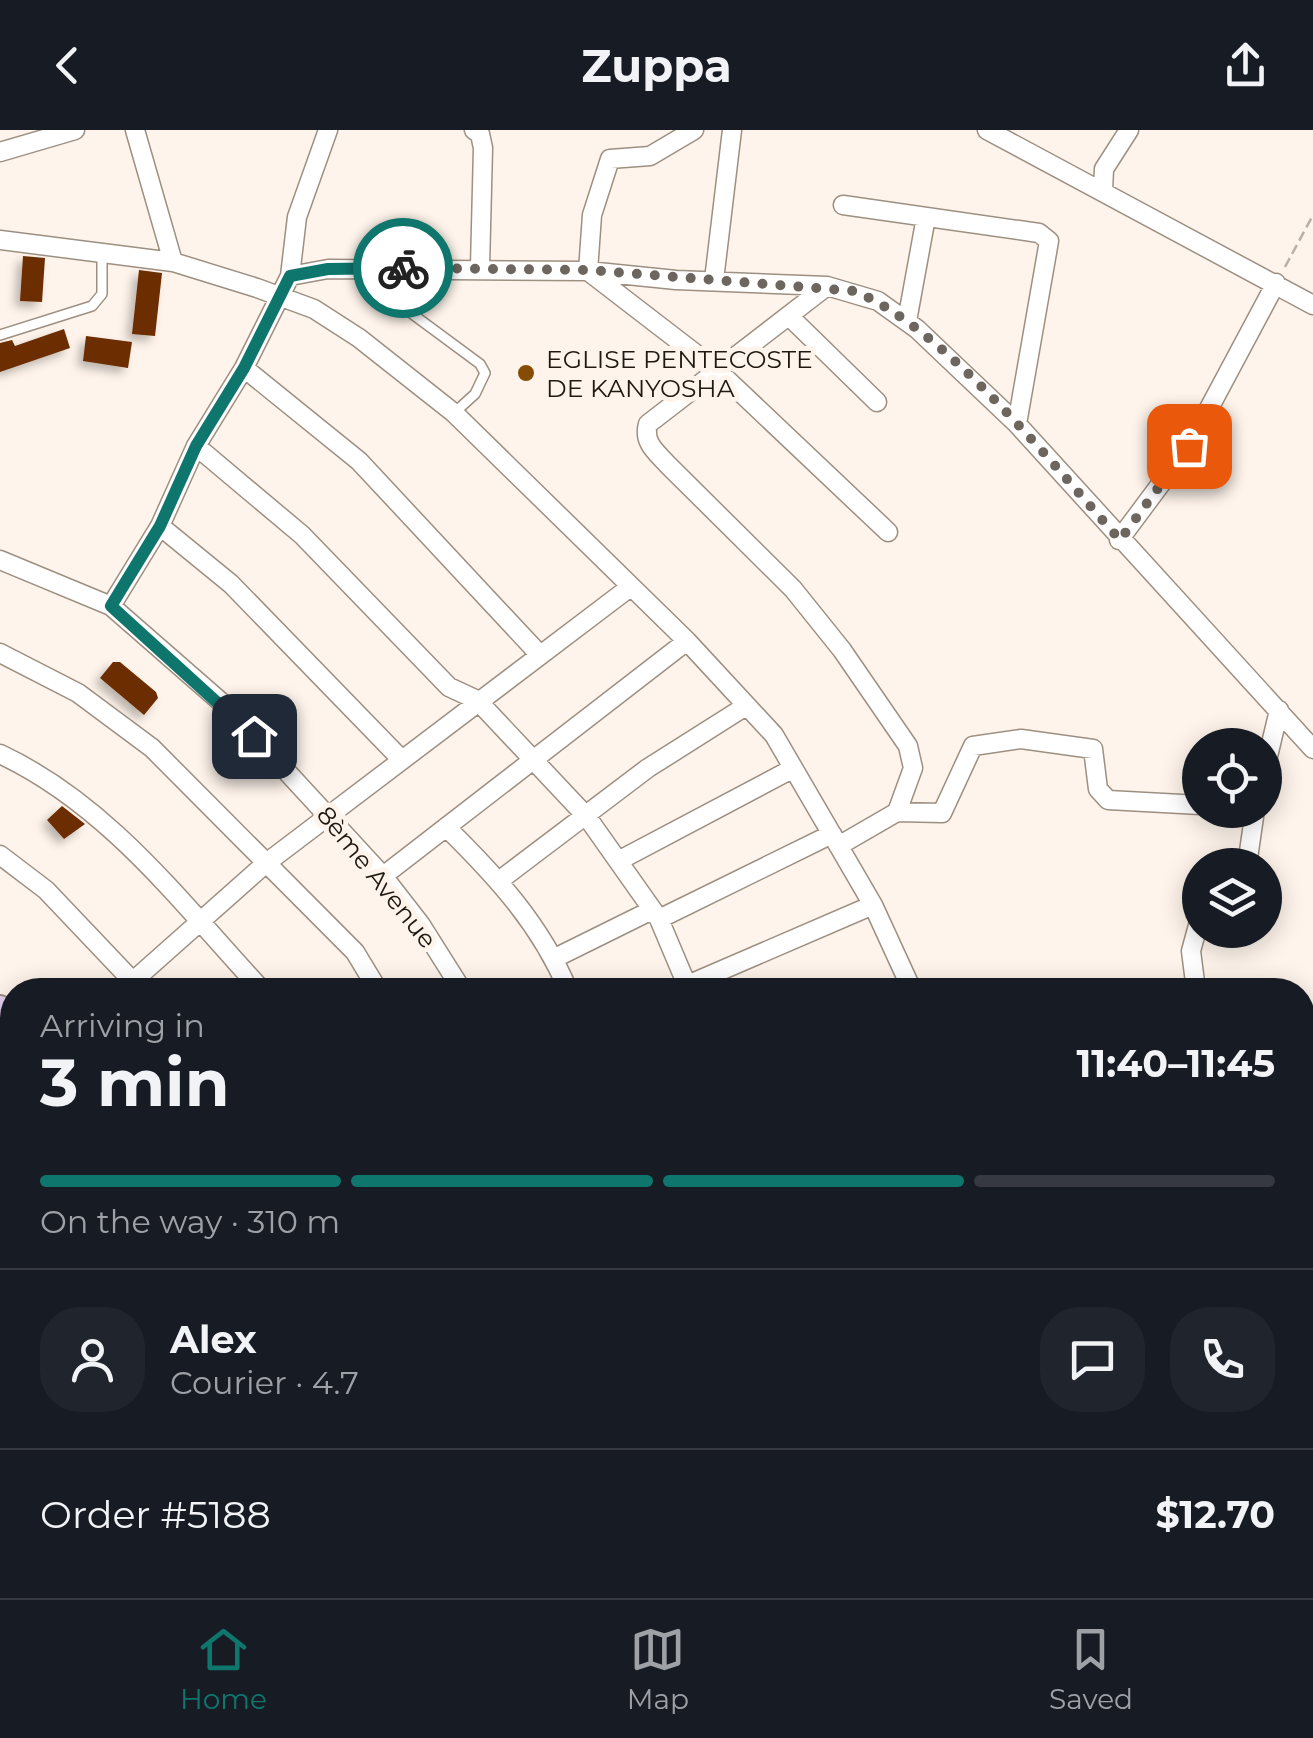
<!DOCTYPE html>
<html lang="en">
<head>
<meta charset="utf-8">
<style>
  :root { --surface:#171b24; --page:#20242c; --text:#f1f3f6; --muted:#9ea1a6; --line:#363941; --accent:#0f766e }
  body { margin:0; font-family:Montserrat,sans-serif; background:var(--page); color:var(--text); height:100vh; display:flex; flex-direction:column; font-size:38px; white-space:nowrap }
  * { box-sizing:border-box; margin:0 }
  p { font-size:32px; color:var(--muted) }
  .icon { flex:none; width:55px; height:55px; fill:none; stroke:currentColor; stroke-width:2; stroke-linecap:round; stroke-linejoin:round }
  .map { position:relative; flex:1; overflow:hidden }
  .drawer { position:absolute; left:0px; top:848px; width:1315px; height:622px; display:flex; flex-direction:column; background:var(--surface); border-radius:40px 40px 0 0; box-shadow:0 5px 25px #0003 }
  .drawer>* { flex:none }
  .tools { position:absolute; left:1182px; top:598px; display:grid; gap:20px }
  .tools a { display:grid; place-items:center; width:100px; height:100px; border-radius:50%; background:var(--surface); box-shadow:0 5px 25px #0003; font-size:50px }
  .pin { position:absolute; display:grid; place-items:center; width:85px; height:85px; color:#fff; margin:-42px; border-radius:20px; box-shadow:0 5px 15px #0006 }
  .courier { position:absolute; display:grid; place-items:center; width:100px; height:100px; margin:-50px; border:8px solid #0f766e; border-radius:50%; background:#fff; color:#222; box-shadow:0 2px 12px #0007 }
  .overview em { font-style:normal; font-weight:700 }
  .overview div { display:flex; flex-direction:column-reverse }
  .overview { display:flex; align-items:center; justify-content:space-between; height:170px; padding:0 40px }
  h1 { font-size:65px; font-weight:700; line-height:75px }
  .bar { display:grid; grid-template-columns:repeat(4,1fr); gap:15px 10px; align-content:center; height:120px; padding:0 40px }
  .bar i { height:12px; border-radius:8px; background:var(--line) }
  .bar .active { background:var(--accent) }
  .bar p { grid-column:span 4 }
  .line { display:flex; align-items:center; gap:25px; padding:0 40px; border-top:2px solid var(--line) }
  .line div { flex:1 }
  .round { display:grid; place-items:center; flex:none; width:105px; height:105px; border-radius:40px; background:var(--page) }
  header { display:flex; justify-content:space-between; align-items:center; height:130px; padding:0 40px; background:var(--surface); font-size:45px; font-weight:700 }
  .tabs { display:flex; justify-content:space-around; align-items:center; height:140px; border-top:2px solid var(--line); background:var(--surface); font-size:28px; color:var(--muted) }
  .tabs a { display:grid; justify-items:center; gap:5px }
  .tabs .active { color:var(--accent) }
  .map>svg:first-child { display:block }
</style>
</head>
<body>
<header><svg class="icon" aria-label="back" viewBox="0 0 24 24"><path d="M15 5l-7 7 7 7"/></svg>Zuppa<svg class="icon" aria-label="share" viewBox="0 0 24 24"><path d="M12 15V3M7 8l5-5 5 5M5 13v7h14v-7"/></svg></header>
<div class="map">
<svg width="1313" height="1468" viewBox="0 0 1313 1468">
  <defs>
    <filter id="shadow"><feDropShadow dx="-5.5" dy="5.5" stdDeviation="5" flood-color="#0004"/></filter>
  </defs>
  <rect width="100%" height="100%" fill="#fef4eb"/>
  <path fill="#6c2d00" filter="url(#shadow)" d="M 23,126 L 45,128 L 42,172 L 20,171 Z
    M 139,140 L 162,143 L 155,206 L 132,204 Z
    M 64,199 L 70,218 L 0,242 L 0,213 L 12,210 L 15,216 Z
    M 86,206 L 132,212 L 128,238 L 83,231 Z
    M 113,532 L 120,532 L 156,562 L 158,568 L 144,585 L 100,548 Z
    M 62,676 L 85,694 L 64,709 L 47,690 Z
    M 12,1282 L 12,1326 L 0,1287 Z"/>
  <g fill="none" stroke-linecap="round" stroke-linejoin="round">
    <defs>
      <path id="lane" d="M 411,183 L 480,234 L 485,243 L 475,264 L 454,283
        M 0,205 L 92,176 L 102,164 L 102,122"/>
      <path id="street" d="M 135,0 L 173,132
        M 474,0 L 480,4 L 483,18 L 480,137
        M 694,0 L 650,26 L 610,29 L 592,85 L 588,141 L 718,241 L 888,402
        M 987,0 L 1313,175
        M 0,22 L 75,0
        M 1103,61 L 1104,39 L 1129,0
        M 843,75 L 1039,103 L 1049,111 L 1017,294
        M 0,110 L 173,132 L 257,158 L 314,179 L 359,208 L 454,283 L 687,511 L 774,605 L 873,775 L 912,860
        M 290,146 L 328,139 L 588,141 L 676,150 L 827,156 L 878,171 L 917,199 L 1017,294 L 1313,619
        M 714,150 L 732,0
        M 827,156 L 648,294 C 643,312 655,321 667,334 L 793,459 L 842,520 L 908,616 L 913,638 L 897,682 L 840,715
        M 791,188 L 877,272
        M 907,191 L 926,87
        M 244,238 L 359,331 L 540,525
        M 196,316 L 302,405 L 449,557 L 477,570 L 587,687 L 659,789 L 689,860
        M 160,396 L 231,454 L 401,629
        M 1119,410 L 1189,316 L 1276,153
        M 0,430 L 111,476 L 229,579 L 383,746 L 421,795 L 462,860
        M 111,476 L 160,396 L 196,316 L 244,238 L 290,146 L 297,87 L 328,0
        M 0,523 L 78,563 L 152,618 L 355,822 L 378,860
        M 0,624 C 109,675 181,773 262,860
        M 1265,639 L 1279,580
        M 897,682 L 942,683 L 973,616 L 1021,609 L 1093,619 L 1098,659 L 1108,670 L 1200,675
        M 446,697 C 496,746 541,795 568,860
        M 0,725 L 46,760 L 141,860
        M 620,730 L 792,639
        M 1247,735 L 1255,680
        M 383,746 L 687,511
        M 500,750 L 648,638 L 746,576
        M 659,789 L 832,704
        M 555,828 L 652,780
        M 123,860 L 265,734 L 629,458
        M 676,860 L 873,775
        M 1196,860 L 1191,821 L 1200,788
        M 0,950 L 12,940
        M 0,1139 L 12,1163
        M 0,1241 L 12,1236
        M 0,1359 L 12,1388
        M 0,1416 L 12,1410
        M 47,1458 L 52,1468
        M 686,1458 L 690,1468
        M 976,1458 L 977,1468
        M 1223,1458 L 1224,1468
        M 106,1468 L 126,1458
        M 357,1468 L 379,1458
        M 631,1468 L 652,1458
        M 1106,1468 L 1106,1458"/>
      <path id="secondary" d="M 0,877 L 12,889
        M 0,912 L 12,925
        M 281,1458 L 286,1468
        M 315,1458 L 319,1468"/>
    </defs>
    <use href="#lane" stroke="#9d8f81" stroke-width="12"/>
    <use href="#street" stroke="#9d8f81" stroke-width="21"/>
    <use href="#secondary" stroke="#9d8f81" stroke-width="26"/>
    <path stroke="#b8afa8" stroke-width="2.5" stroke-dasharray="10 5" stroke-linecap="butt" d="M 1285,137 L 1313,85"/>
    <use href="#lane" stroke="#fff" stroke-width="9"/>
    <use href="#street" stroke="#fff" stroke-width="18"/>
    <use href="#secondary" stroke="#e6d1ee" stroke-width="22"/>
  </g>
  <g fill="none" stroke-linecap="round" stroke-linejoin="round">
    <path stroke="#6d665f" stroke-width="10" stroke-dasharray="0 18" d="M 403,138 L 588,140 L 854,161 C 944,197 1054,336 1120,410 L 1189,316"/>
    <path stroke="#0f766e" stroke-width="12" d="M 254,606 L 111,476 L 160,396 L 196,316 L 244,238 L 290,146 L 328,139 L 403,138"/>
  </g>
  <circle fill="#864c03" stroke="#fef4eb" stroke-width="4" cx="526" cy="243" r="10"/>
  <g text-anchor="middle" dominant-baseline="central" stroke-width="10" stroke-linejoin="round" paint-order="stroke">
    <g font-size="25" fill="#1f1914" stroke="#fef4eb" text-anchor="start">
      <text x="546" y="229">EGLISE PENTECOSTE<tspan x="546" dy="29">DE KANYOSHA</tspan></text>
    </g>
    <g font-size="25" fill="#1f1914" stroke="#fef4eb">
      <text transform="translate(377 747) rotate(51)">8ème Avenue</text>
    </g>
  </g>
</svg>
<div class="tools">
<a><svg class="icon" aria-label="locate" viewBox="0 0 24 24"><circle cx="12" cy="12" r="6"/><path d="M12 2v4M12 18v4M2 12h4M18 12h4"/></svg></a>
<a><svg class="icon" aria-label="layers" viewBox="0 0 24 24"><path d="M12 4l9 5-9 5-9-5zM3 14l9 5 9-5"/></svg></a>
</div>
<div class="pin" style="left:1189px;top:316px;background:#ea580c"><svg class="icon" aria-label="bag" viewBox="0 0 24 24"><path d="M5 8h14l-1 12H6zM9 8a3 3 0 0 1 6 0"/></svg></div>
<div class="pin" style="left:254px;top:606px;background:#1f2937"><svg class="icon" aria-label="home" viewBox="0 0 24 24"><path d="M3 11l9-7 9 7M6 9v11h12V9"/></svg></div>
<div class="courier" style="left:403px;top:138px"><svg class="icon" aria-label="bike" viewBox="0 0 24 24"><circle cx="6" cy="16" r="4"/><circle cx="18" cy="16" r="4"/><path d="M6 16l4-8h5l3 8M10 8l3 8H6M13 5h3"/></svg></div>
<section class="drawer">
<div class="overview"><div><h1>3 min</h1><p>Arriving in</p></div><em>11:40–11:45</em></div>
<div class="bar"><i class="active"></i><i class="active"></i><i class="active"></i><i></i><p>On the way · 310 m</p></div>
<div class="line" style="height:180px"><a class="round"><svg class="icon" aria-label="person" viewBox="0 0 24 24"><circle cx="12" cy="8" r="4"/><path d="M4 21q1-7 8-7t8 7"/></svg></a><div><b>Alex</b><p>Courier · 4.7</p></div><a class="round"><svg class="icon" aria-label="chat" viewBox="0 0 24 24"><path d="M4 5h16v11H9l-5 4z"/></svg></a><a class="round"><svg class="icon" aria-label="phone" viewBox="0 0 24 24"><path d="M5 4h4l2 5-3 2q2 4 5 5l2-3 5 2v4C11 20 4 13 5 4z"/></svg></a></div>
<div class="line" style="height:130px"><div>Order #5188</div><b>$12.70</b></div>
</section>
</div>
<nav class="tabs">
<a class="active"><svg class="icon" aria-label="home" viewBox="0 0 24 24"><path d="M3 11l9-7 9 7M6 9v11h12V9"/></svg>Home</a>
<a><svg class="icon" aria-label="map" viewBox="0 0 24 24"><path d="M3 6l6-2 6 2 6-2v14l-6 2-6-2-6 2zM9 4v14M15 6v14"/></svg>Map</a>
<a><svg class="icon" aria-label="saved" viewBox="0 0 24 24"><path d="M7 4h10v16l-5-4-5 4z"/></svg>Saved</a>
</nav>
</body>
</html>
